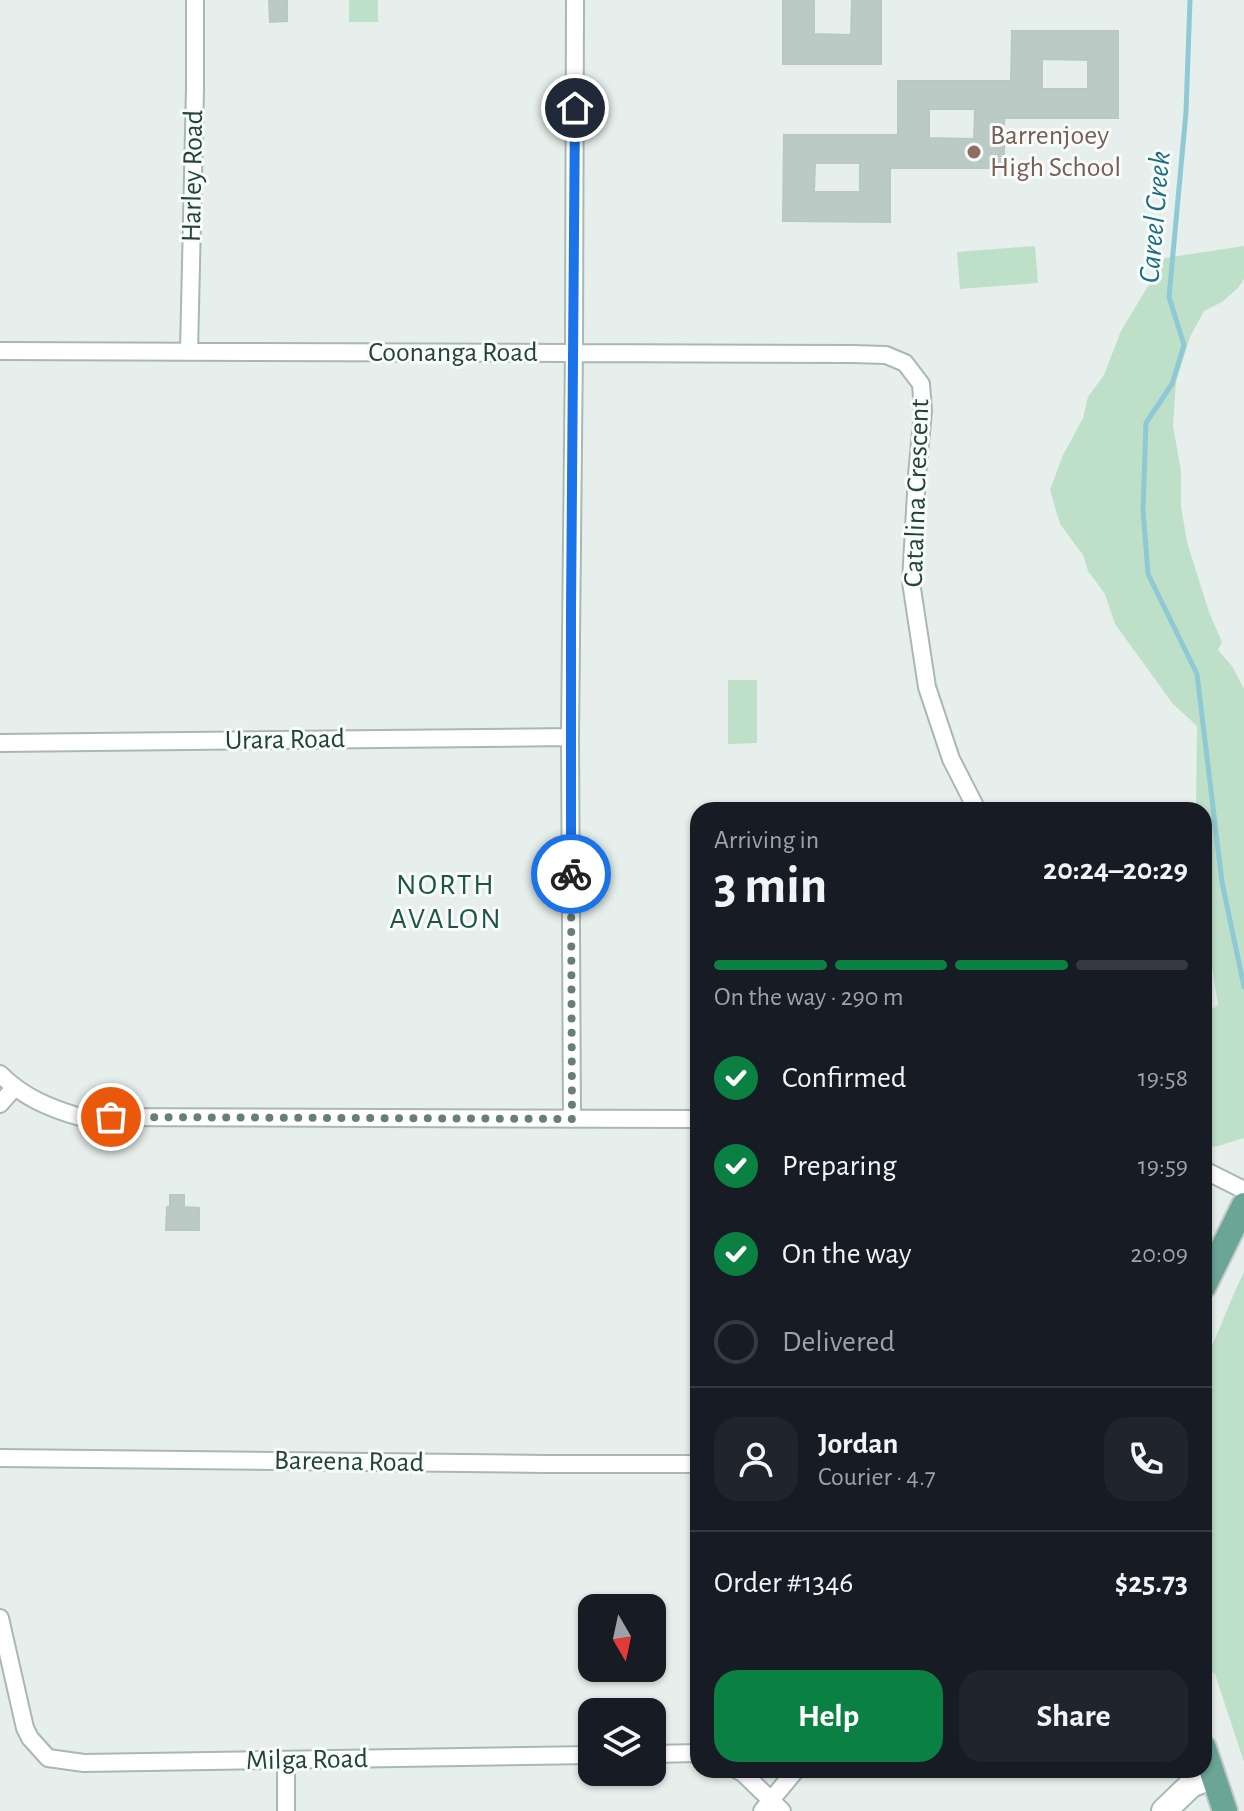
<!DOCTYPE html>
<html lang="en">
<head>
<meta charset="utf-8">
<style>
  :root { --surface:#171b24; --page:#20242c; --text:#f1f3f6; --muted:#9ea1a6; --line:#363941; --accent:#0b8043 }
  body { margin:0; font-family:"Alegreya Sans",sans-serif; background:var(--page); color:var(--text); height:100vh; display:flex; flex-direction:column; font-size:30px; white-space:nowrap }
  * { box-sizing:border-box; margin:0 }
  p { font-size:26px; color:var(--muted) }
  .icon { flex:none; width:44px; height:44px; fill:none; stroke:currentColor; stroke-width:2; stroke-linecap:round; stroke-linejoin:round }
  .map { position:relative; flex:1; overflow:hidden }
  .sheet { position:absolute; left:690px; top:802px; width:522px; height:976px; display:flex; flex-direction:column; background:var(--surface); border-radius:24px; box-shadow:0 2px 6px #0004 }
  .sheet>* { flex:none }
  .needle { width:52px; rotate:171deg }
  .tools { position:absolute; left:578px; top:1594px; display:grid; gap:16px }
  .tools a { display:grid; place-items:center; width:88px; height:88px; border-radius:16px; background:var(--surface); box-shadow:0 2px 6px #0004; font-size:40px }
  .pin { position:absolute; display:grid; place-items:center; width:68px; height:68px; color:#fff; margin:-34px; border:4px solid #fff; border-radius:50%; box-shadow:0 2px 8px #0007 }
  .courier { position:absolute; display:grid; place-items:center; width:80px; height:80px; margin:-40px; border:6px solid #1a73e8; border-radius:50%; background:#fff; color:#222; box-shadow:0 2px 10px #0007 }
  .summary em { font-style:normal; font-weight:700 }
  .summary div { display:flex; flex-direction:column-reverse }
  .summary { display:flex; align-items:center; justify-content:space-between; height:136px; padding:0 24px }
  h1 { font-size:52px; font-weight:700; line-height:60px }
  .bar { display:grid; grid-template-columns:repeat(4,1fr); gap:12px 8px; align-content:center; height:96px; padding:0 24px }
  .bar i { height:10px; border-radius:6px; background:var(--line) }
  .bar .current { background:var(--accent) }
  .bar p { grid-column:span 4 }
  .line { display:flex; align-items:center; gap:20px; padding:0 24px; border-top:2px solid var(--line) }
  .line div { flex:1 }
  .round { display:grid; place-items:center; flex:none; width:84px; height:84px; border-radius:24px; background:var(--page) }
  ol { padding:0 24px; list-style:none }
  li { display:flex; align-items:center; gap:24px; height:88px }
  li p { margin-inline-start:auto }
  li .icon { padding:8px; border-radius:50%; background:var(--accent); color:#fff; stroke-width:4 }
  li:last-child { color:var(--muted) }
  li i { width:44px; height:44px; border:4px solid var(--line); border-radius:50% }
  .cta { display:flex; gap:16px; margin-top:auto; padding:16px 24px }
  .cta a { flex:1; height:92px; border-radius:24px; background:var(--accent); color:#fff; font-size:32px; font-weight:700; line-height:92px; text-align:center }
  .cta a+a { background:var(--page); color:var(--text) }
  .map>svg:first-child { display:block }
</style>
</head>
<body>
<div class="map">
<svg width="1244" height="1811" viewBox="0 0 1244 1811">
  <rect width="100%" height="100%" fill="#e6efeb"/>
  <path fill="#bfe0c8" d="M 349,0 L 378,0 L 378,22 L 349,22 Z
    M 1035,246 L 1038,283 L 960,289 L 957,252 Z
    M 1244,246 L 1244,279 L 1238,288 L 1222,302 L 1204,311 L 1190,337 L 1176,382 L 1173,426 L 1181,471 L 1181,506 L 1187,542 L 1209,612 L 1222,642 L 1218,650 L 1232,666 L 1244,689 L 1244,1138 L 1215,1147 L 1204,1143 L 1204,1015 L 1218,1005 L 1204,915 L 1204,810 L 1196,810 L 1197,726 L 1173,704 L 1115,624 L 1105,594 L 1088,571 L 1083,555 L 1060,524 L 1050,490 L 1063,455 L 1083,418 L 1088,397 L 1104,375 L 1121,331 L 1165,258 Z
    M 728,680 L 757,680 L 757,743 L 728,744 Z
    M 1244,1272 L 1244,1762 L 1215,1674 L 1204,1668 L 1204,1362 C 1219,1333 1229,1302 1244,1272 Z"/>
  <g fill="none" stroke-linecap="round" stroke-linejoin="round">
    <path stroke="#8ec9d4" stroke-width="5" d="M 1190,0 L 1186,112 L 1169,297 L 1184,345 L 1172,384 L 1146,423 L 1143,510 L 1148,574 L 1197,674 L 1222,882 L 1244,987"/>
  </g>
  <path fill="#bbcac4" stroke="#b8c9c2" stroke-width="2" fill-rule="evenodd" d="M 269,0 L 287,0 L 287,21 L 270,22 Z
    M 783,0 L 814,0 L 814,34 L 851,35 L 852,0 L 881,0 L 881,64 L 783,64 Z
    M 1012,31 L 1118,31 L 1118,118 L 1004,118 L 1004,168 L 890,168 L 890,222 L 783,221 L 784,135 L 898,135 L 898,81 L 1011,81 ZM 1042,59 L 1088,60 L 1088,89 L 1042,89 ZM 929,109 L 975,109 L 974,139 L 929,138 ZM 815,163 L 860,163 L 860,192 L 814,192 Z
    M 170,1195 L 184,1195 L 184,1207 L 199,1208 L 199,1230 L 166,1230 L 167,1207 L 170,1207 Z"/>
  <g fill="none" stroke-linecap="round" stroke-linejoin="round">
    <defs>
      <path id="street" d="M 0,351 L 852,354 L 886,355 L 905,363 L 921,384 L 923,411 L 917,475 L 911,582 L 927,687 L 951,759 L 977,810
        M 189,352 L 195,88 L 195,0
        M 0,743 L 570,737
        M 0,1074 C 23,1097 49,1108 80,1117 L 698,1119
        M 0,1104 L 14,1088
        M 572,1119 L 570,737 L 574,346 L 575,0
        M 1204,1170 L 1244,1190
        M 0,1458 L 545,1464 L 698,1464
        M 0,1618 L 25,1728 L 30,1738 L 48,1758 L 84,1763 L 592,1755
        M 652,1754 L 698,1753
        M 286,1761 L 286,1811
        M 737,1770 L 743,1773 L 782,1811
        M 762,1811 L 796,1770"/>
      <path id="secondary" d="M 1164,1811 L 1191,1785 L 1213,1776"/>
      <path id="primary" d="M 1204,1286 L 1244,1205
        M 1204,1748 L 1225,1811"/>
    </defs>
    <use href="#street" stroke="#a8b8b2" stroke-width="20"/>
    <use href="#secondary" stroke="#a4bbb3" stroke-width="28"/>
    <use href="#primary" stroke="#c2cac8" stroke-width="28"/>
    <use href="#street" stroke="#fff" stroke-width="16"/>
    <use href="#secondary" stroke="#fff" stroke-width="24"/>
    <use href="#primary" stroke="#6aa596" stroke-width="24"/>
  </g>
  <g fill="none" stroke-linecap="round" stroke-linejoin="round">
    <path stroke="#687f78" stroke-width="8" stroke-dasharray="0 14.4" d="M 111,1117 L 572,1119 L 571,874"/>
    <path stroke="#1a73e8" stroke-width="10" d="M 571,874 L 571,610 L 575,108"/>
  </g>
  <circle fill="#8d6e63" stroke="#f7fbf9" stroke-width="3" cx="974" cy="152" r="8"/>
  <g text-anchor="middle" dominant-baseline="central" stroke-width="6" stroke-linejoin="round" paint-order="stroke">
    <g font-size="28" fill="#785e54" stroke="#f7fbf9" text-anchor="start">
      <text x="990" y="136">Barrenjoey<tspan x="990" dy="32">High School</tspan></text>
    </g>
    <g font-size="28" fill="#24423a" stroke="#f7fbf9">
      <text transform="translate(193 176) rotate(-89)">Harley Road</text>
      <text x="453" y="353">Coonanga Road</text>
      <text transform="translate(917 493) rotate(-88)">Catalina Crescent</text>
      <text transform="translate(285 740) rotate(-1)">Urara Road</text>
      <text transform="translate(349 1462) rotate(1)">Bareena Road</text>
      <text transform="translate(307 1760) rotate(-1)">Milga Road</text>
    </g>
    <g font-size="30" font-style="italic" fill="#1c6f80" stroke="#f7fbf9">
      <text transform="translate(1155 217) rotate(-85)">Careel Creek</text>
    </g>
    <g font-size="30" letter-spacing="2" fill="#1f5548" stroke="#f7fbf9">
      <text x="446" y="885">NORTH<tspan x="446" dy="34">AVALON</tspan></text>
    </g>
  </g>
</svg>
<div class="tools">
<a><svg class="needle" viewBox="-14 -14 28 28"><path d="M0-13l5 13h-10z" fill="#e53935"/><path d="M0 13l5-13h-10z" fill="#9ea1a6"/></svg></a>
<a><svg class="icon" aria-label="layers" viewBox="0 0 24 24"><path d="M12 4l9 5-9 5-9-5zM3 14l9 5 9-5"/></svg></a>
</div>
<div class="pin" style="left:111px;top:1117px;background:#ea580c"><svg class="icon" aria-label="bag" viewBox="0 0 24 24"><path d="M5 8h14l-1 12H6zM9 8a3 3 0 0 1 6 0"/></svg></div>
<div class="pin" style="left:575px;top:108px;background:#1f2937"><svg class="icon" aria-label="home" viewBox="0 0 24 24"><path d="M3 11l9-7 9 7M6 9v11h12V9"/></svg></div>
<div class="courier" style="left:571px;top:874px"><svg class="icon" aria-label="bike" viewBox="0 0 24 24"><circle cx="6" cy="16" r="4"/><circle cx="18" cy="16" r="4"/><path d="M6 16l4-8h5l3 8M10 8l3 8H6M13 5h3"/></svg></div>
<section class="sheet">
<div class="summary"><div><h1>3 min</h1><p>Arriving in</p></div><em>20:24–20:29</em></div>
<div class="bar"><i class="current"></i><i class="current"></i><i class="current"></i><i></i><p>On the way · 290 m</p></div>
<ol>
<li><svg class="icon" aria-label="check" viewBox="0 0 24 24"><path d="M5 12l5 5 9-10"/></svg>Confirmed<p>19:58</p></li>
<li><svg class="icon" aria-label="check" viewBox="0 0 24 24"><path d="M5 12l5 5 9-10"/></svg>Preparing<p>19:59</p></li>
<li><svg class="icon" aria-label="check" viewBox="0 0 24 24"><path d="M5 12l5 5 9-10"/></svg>On the way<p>20:09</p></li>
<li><i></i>Delivered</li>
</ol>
<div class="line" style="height:144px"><a class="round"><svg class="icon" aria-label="person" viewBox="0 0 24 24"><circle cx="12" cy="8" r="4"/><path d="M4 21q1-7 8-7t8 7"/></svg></a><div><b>Jordan</b><p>Courier · 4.7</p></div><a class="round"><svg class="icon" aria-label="phone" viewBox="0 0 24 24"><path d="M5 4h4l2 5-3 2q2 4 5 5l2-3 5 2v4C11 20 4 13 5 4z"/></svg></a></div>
<div class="line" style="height:104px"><div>Order #1346</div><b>$25.73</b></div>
<div class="cta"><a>Help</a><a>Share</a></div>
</section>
</div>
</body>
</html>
